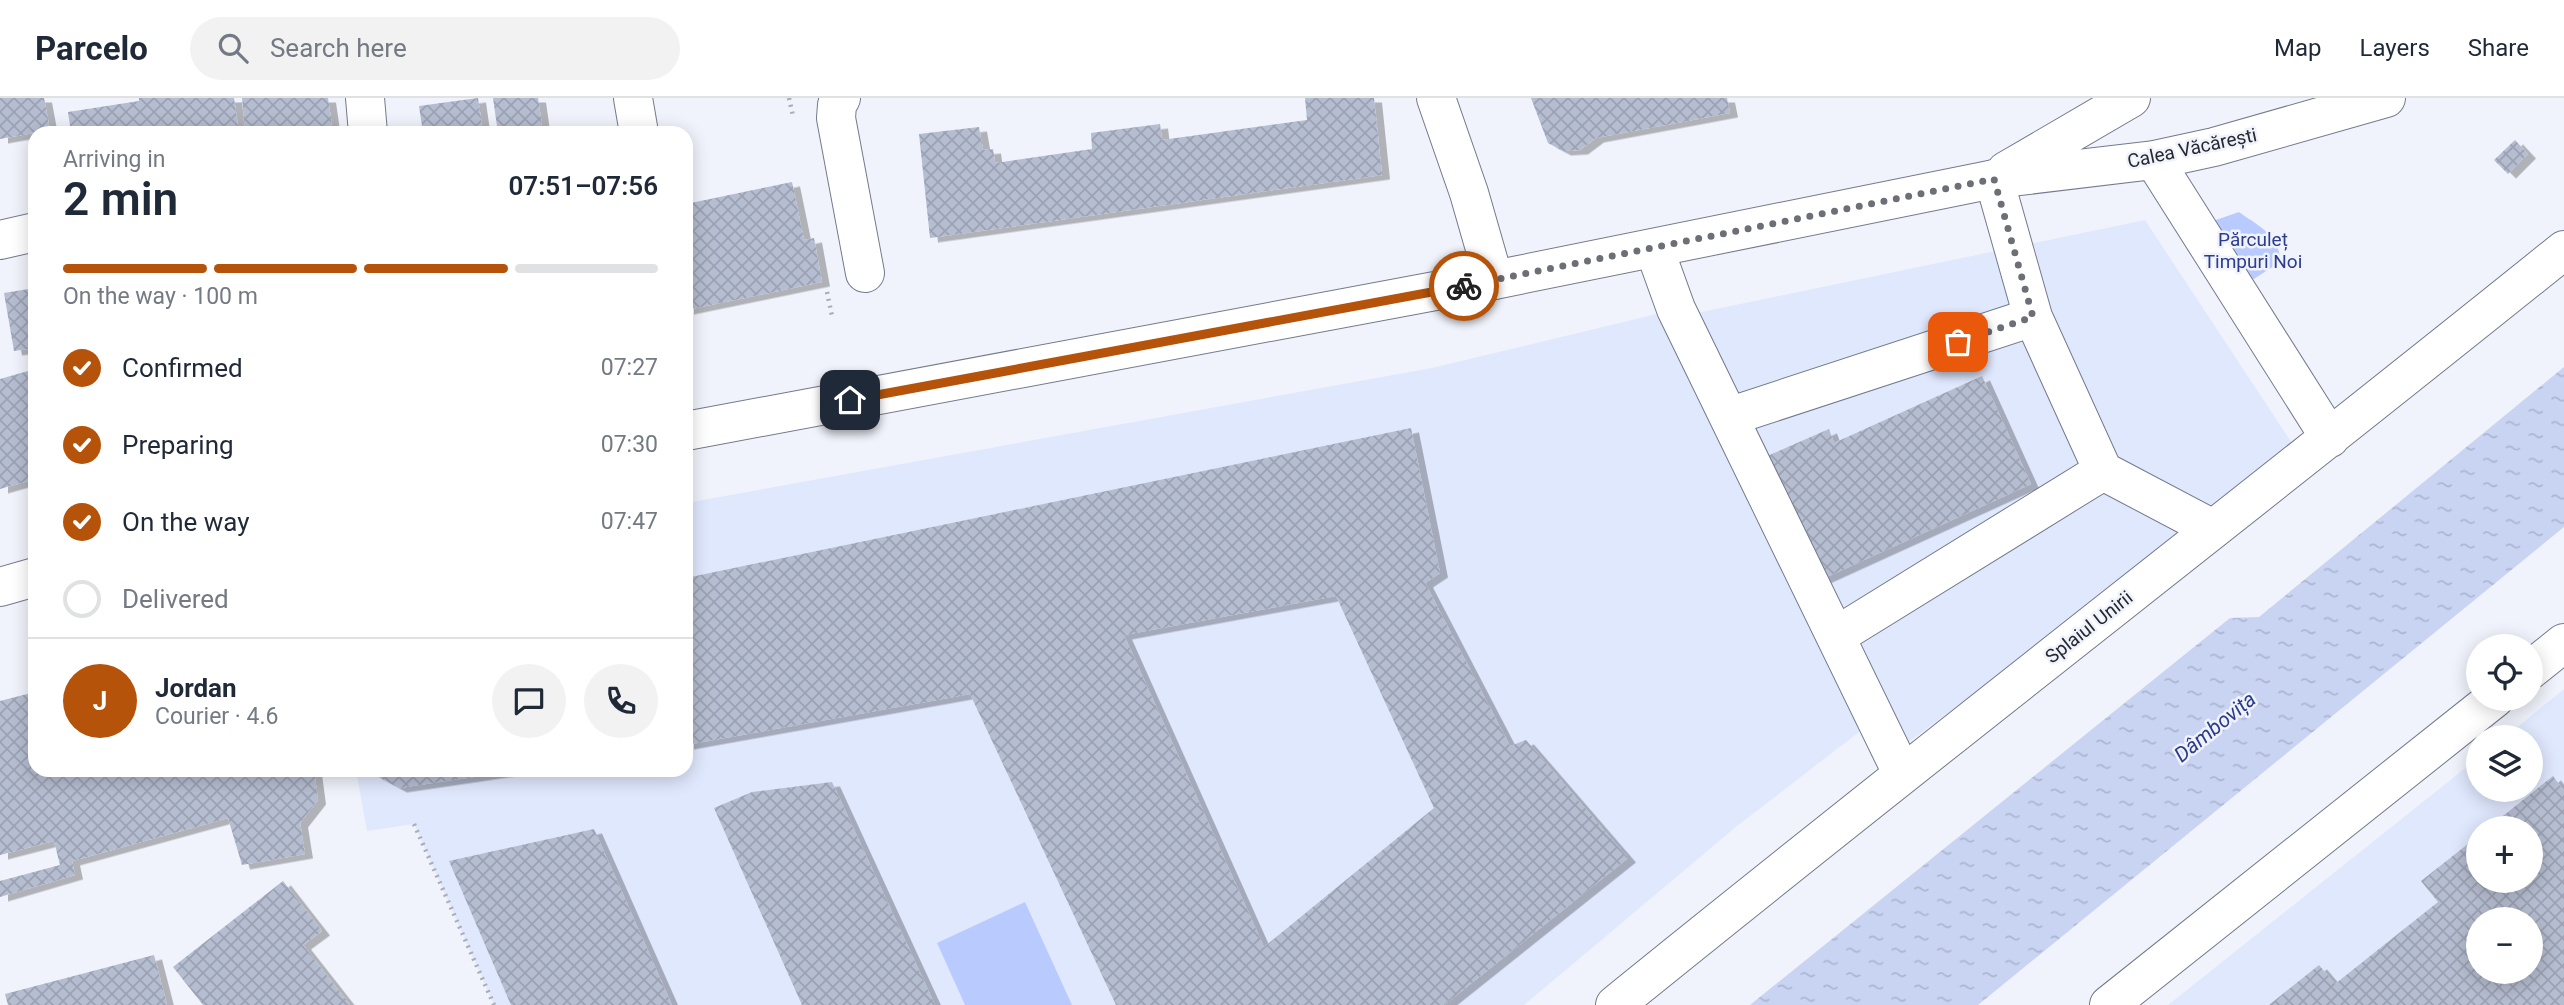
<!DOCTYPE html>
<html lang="en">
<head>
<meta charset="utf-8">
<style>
  :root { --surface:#fff; --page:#f2f2f3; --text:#1f2937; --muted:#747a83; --line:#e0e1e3; --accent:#b45309 }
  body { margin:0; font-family:Roboto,sans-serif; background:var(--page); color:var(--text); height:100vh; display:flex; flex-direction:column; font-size:26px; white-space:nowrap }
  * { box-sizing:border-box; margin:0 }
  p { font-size:23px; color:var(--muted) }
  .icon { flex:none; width:38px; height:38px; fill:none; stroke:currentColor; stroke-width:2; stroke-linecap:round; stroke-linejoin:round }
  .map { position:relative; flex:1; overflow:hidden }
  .side { position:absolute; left:28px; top:28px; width:665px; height:651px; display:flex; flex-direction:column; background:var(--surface); border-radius:21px; box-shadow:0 4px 18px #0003 }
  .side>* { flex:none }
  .fabs { position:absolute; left:2466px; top:536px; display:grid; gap:14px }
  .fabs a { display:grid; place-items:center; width:77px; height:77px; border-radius:50%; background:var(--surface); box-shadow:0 4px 18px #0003; font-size:35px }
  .pin { position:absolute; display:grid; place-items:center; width:60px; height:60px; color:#fff; margin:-30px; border-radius:14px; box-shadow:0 4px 10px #0006 }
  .courier { position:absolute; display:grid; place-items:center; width:70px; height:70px; margin:-35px; border:5px solid #b45309; border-radius:50%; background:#fff; color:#222; box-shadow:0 2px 9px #0007 }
  .headline em { font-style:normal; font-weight:600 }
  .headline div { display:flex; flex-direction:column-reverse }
  .headline { display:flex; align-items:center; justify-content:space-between; height:119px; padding:0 35px }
  h1 { font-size:46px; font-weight:600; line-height:52px }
  .bar { display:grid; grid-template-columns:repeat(4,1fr); gap:10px 7px; align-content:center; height:84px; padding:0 35px }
  .bar i { height:9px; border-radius:5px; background:var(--line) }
  .bar .current { background:var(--accent) }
  .bar p { grid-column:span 4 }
  .line { display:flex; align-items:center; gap:18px; padding:0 35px; border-top:2px solid var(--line) }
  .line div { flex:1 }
  .round { display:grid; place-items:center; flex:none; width:74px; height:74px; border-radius:37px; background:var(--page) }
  ol { padding:0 35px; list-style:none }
  li { display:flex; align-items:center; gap:21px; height:77px }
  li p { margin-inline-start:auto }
  li .icon { padding:7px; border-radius:50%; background:var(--accent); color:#fff; stroke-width:4 }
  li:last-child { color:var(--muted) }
  li i { width:38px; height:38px; border:4px solid var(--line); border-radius:50% }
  header { display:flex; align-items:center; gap:42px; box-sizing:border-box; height:98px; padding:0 35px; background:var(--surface); border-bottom:2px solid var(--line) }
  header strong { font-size:33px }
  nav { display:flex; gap:38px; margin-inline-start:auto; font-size:24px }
  .search { width:490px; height:63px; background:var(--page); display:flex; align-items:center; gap:18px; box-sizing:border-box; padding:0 24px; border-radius:38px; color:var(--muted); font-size:26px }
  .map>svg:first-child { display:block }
</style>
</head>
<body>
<header>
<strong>Parcelo</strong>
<div class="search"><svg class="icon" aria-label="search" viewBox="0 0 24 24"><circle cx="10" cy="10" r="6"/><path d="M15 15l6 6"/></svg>Search here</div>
<nav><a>Map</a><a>Layers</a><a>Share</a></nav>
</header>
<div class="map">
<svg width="2564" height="907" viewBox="0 0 2564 907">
  <defs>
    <pattern id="water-ripples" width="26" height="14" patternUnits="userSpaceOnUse" patternTransform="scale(1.75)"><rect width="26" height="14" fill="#c9d4f3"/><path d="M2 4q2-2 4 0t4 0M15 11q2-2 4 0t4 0" fill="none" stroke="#acb6d1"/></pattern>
    <pattern id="building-cross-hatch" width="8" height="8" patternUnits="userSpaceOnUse" patternTransform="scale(1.75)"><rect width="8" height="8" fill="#b5bdd0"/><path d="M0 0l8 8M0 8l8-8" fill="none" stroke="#9ca2b3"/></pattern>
    <filter id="shadow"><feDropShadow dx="8" dy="4.5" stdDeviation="0" flood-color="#0004"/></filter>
  </defs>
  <rect width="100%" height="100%" fill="#f0f3fb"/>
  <path fill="#e0e8fe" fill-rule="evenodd" d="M 2145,122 L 2299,356 L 1880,665 L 1863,631 L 1737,728 L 1524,907 L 494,907 L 414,726 L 367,733 L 356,672 L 686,672 L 686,405 L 1432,270 L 1665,214 L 1668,221 Z
    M 2564,591 L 2564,907 L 2168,907 L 2478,660 L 2478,691 L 2530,691 L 2530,639 L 2505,639 ZM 2478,730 L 2530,730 L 2530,782 L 2478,782 ZM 2478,821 L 2530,821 L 2530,873 L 2478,873 Z"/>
  <path fill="#b9cbfe" d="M 2239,114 C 2257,127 2281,138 2280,164 L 2246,186 L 2210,124 Z
    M 1025,804 L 1072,907 L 965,907 L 937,845 Z"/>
  <path fill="url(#water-ripples)" d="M 2564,269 L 2564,429 L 1978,907 L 1750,907 L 2230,520 L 2259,519 Z"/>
  <path fill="url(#building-cross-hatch)" fill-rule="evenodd" filter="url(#shadow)" d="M 0,0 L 44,0 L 50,32 L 0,41 Z
    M 139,0 L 234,0 L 239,35 L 71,35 L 68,14 L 139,3 Z
    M 242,0 L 328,0 L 333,35 L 245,35 Z
    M 478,0 L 483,35 L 423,35 L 419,8 Z
    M 493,0 L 538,0 L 543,35 L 498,35 Z
    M 1305,0 L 1374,0 L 1382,77 L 930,140 L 919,36 L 979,29 L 983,52 L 993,51 L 995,65 L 1092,51 L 1091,35 L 1160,26 L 1162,42 L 1307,22 Z
    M 1531,0 L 1727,0 L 1730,15 L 1596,40 L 1580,52 L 1563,53 L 1548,45 Z
    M 2515,42 L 2528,56 L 2508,76 L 2494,62 Z
    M 792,84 L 804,142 L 814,140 L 822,184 L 686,212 L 686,106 Z
    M 35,190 L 35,250 L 14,253 L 4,195 Z
    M 35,271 L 35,381 L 0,391 L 0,281 Z
    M 1982,278 L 2031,386 L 1818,483 L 1763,360 L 1829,331 L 1834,345 Z
    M 1411,330 L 1440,475 L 1425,485 L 1510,648 L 1526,642 L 1628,760 L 1444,907 L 1116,907 L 970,596 L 686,647 L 686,480 ZM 1336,498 L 1434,710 L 1264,849 L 1124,537 Z
    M 35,594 L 35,672 L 314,672 L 318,702 L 300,725 L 305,756 L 242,767 L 228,720 L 72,763 L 75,777 L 0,799 L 0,783 L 60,767 L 54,743 L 0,757 L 0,603 Z
    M 372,672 L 507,672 L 507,674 L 399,690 L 373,676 Z
    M 2553,678 L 2564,693 L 2564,907 L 2269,907 L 2319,867 L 2335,886 L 2438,804 L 2421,783 L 2478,738 L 2478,782 L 2530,782 L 2530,730 L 2488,730 ZM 2478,821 L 2530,821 L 2530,873 L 2478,873 Z
    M 832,684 L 935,907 L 802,907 L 714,710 L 752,694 Z
    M 594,731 L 672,907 L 511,907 L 449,763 Z
    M 283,783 L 322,833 L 303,847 L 350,907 L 203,907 L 173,869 Z
    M 154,857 L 167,907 L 8,907 L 5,896 Z"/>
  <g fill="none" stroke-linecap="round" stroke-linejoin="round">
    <defs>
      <path id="minor" d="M 365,0 L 368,35
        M 633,0 L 639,35
        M 841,0 L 837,7 L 836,20 L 865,175
        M 1436,0 L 1469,95 L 1494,182
        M 1994,81 L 2033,219 L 2103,373 L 2213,431
        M 0,142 L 35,134
        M 1654,150 L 1676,211 L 1902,675
        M 1731,318 L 2033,219
        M 1836,538 L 2103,373"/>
      <path id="major" d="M 2154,62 L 2330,340
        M 2006,73 L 2131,0
        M 686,333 L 1494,182 L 1994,81 L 2154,62 L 2214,49 L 2386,0
        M 0,489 L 35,479
        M 2530,572 L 2564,545
        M 1615,907 C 1929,652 2249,406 2564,152
        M 2109,907 L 2495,600"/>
    </defs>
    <use href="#minor" stroke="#737a8c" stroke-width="40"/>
    <use href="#major" stroke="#737a8c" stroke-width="40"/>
    <path stroke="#abadb5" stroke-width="4.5" stroke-dasharray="2 5" stroke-linecap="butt" d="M 789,0 L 793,18
      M 827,194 L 832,218
      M 414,726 L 494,907"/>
    <use href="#minor" stroke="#fff" stroke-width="38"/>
    <use href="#major" stroke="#fff" stroke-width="38"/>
  </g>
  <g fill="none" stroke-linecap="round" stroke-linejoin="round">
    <path stroke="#6d6f77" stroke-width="7" stroke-dasharray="0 12.6" d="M 1464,188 L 1994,81 L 2033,219 L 1958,244"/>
    <path stroke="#b45309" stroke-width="9" d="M 850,302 L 1464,188"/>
  </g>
  <g text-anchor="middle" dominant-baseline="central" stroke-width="5" stroke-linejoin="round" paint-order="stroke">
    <g font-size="19" fill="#262830" stroke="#f0f3fb">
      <text transform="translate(2192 50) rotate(-12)">Calea Văcărești</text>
      <text transform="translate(2089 529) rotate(-38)">Splaiul Unirii</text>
    </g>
    <g font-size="19" fill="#2b3c91" stroke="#f0f3fb">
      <text x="2253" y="141">Părculeț<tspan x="2253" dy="22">Timpuri Noi</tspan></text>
    </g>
    <g font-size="21" font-style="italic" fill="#293b8f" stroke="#f0f3fb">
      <text transform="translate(2215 629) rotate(-39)">Dâmbovița</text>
    </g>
  </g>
</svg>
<div class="fabs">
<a><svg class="icon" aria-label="locate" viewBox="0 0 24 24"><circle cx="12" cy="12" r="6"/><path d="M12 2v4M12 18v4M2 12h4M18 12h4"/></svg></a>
<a><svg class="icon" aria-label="layers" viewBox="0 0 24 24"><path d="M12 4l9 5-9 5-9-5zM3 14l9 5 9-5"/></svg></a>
<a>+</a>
<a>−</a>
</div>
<div class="pin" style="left:1958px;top:244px;background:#ea580c"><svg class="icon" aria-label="bag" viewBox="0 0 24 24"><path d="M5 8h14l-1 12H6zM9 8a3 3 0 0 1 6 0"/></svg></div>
<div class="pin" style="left:850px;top:302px;background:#1f2937"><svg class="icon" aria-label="home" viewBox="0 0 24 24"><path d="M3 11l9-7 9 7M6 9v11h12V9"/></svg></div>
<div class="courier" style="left:1464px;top:188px"><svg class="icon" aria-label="bike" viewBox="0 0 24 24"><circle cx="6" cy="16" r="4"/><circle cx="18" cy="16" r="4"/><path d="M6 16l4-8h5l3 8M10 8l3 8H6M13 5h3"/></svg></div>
<section class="side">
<div class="headline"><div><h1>2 min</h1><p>Arriving in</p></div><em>07:51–07:56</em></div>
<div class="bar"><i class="current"></i><i class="current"></i><i class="current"></i><i></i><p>On the way · 100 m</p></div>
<ol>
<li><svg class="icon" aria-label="check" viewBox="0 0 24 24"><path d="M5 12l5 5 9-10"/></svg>Confirmed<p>07:27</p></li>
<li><svg class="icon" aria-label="check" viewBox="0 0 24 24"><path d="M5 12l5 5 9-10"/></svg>Preparing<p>07:30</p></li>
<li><svg class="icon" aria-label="check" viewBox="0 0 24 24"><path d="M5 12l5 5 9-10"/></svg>On the way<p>07:47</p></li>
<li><i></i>Delivered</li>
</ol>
<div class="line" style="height:126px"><b class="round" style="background:var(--accent);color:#fff">J</b><div><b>Jordan</b><p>Courier · 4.6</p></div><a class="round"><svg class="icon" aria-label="chat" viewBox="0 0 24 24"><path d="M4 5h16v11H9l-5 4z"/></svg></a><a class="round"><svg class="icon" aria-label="phone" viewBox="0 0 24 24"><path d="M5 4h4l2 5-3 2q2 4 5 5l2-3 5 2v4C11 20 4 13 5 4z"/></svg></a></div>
</section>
</div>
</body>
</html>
